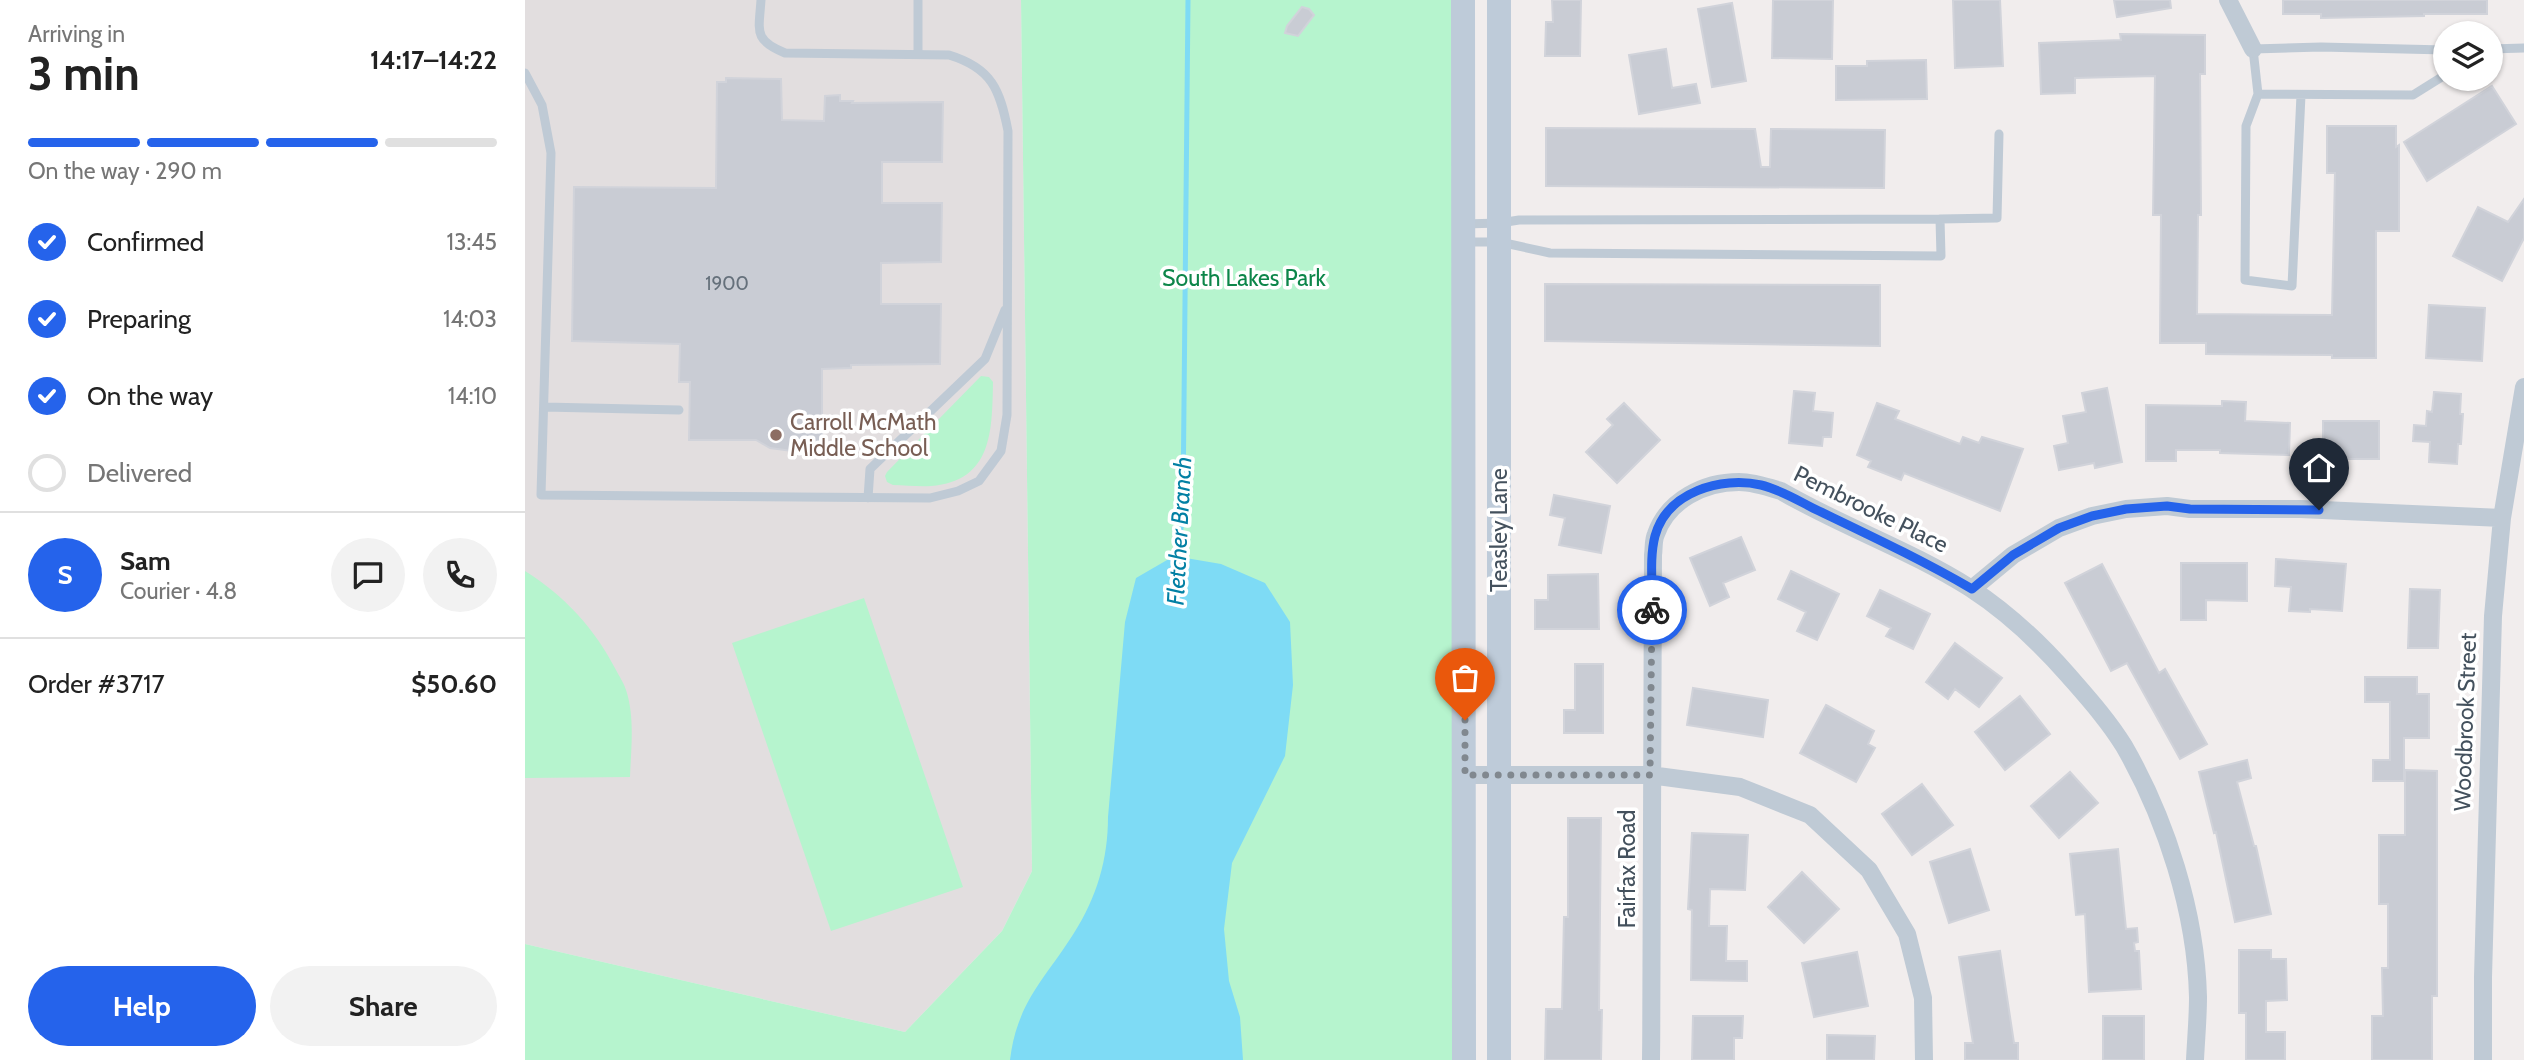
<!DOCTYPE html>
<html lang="en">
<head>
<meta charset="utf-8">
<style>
  :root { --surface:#fff; --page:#f2f2f2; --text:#222; --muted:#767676; --line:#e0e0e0; --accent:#2563eb }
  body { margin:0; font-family:Cabin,sans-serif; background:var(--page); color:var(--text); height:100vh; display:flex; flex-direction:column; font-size:26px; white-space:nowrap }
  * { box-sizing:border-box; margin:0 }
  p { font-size:23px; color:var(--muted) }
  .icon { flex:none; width:38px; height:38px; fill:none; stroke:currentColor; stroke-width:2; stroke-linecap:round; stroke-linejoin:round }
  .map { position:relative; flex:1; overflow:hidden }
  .panel { display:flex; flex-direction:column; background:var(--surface); width:525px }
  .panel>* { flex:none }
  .fabs { position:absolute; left:1908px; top:21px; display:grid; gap:14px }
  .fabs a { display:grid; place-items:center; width:70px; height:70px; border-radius:50%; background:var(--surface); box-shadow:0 2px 5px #0004; font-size:35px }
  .pin { position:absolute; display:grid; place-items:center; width:60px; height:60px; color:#fff; margin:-72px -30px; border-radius:50% 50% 50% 0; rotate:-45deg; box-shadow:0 0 7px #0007 }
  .pin .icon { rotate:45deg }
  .courier { position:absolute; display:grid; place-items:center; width:70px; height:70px; margin:-35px; border:5px solid #2563eb; border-radius:50%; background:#fff; color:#222; box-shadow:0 2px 9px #0007 }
  .head em { font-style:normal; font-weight:700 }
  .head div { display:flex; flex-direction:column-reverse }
  .head { display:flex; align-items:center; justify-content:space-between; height:119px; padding:0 28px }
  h1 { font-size:46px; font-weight:700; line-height:52px }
  .bar { display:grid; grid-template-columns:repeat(4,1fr); gap:10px 7px; align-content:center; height:84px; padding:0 28px }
  .bar i { height:9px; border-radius:5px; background:var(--line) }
  .bar .on { background:var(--accent) }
  .bar p { grid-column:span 4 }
  .line { display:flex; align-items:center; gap:18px; padding:0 28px; border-top:2px solid var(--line) }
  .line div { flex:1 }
  .round { display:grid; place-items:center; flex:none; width:74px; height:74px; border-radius:37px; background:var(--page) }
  ol { padding:0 28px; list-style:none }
  li { display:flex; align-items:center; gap:21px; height:77px }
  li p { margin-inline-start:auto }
  li .icon { padding:7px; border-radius:50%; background:var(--accent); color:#fff; stroke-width:4 }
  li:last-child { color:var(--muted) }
  li i { width:38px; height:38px; border:4px solid var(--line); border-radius:50% }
  .action { display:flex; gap:14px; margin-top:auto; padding:14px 28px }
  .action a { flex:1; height:80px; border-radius:42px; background:var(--accent); color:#fff; font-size:28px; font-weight:700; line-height:80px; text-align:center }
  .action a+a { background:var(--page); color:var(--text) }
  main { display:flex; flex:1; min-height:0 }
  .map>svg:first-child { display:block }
</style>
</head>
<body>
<main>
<section class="panel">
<div class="head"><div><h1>3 min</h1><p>Arriving in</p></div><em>14:17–14:22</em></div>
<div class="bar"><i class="on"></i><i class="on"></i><i class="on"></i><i></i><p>On the way · 290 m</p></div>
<ol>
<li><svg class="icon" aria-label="check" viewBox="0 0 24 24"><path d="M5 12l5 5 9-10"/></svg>Confirmed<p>13:45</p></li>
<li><svg class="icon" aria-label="check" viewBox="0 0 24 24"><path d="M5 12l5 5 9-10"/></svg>Preparing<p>14:03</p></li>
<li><svg class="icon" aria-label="check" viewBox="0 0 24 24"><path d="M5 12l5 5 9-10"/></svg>On the way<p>14:10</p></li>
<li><i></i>Delivered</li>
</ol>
<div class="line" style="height:126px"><b class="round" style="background:var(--accent);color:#fff">S</b><div><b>Sam</b><p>Courier · 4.8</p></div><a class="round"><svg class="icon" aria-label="chat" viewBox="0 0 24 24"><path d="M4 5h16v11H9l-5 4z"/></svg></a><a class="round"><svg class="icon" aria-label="phone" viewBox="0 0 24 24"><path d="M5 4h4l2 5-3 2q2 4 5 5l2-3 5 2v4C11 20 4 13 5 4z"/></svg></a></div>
<div class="line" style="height:91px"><div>Order #3717</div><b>$50.60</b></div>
<div class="action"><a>Help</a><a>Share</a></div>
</section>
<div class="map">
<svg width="1999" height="1060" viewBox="0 0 1999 1060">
  <rect width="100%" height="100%" fill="#f1eded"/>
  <path fill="#e2dedf" d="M 0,0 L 496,0 L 507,871 L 477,931 L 380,1032 L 0,944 Z"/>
  <path fill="#b6f4ce" d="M 496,0 L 938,0 L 940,1060 L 0,1060 L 0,944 L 380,1032 L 477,931 L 507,871 Z
    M 456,376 L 464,377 L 468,382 C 467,430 468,481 406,486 C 394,487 380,485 368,485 L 362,482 L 360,476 L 362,472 Z
    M 0,571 C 40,596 70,629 91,670 C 94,676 99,683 101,690 C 110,717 106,749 105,777 L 0,778 Z
    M 339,598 L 438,887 L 306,931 L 207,643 Z"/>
  <path fill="#7edbf5" d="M 649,556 L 696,564 L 740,583 L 765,622 L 768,685 L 760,756 L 707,863 L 699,929 L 704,981 L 715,1017 L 718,1060 L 485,1060 C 492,1002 520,979 549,933 C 572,897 583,859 583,817 L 600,622 L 611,578 Z"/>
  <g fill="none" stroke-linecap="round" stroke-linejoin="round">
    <path stroke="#7edbf5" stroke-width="5" d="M 653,564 L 658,504 L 663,0"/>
  </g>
  <path fill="#c9ccd4" stroke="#d1d3da" stroke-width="2" d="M 1027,0 L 1056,0 L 1055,56 L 1020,56 L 1021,22 L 1028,22 Z
    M 1248,0 L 1308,0 L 1307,59 L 1247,58 Z
    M 1428,0 L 1475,0 L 1478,66 L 1430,68 Z
    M 1589,0 L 1645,0 L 1646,8 L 1592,17 Z
    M 1758,0 L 1962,0 L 1962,14 L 1899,14 L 1899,16 L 1796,18 L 1796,14 L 1758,14 Z
    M 1207,3 L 1221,81 L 1187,87 L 1173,9 Z
    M 777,7 L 784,9 L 789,15 L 773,36 L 760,33 L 762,26 Z
    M 1595,34 L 1680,35 L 1680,74 L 1675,74 L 1676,215 L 1673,215 L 1672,314 L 1807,315 L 1810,173 L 1802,173 L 1802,126 L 1871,126 L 1871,147 L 1874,145 L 1874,231 L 1851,231 L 1851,358 L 1807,358 L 1807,355 L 1681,354 L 1681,343 L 1635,343 L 1636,215 L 1628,215 L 1630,76 L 1550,78 L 1550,93 L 1516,94 L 1514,43 L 1596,40 Z
    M 1141,49 L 1147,88 L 1171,84 L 1175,103 L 1114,114 L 1104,55 Z
    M 1401,60 L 1402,99 L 1311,100 L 1311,66 L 1342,66 L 1342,61 Z
    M 201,78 L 256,79 L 257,120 L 299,121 L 300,96 L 315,95 L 315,101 L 328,101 L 327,103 L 418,102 L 417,162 L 357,162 L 357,203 L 417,203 L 416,262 L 356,263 L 356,304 L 416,304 L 415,364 L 326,365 L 326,368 L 297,369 L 297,441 L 286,441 L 267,451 L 245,448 L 231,440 L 164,440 L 165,382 L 154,382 L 155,344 L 47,341 L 49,187 L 191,188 L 192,82 L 201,82 Z
    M 1967,86 L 1991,124 L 1902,181 L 1879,142 Z
    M 1021,128 L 1230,129 L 1236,167 L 1245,167 L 1246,129 L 1360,130 L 1359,188 L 1021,186 Z
    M 1999,199 L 1999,238 L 1977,281 L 1928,256 L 1953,207 L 1983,222 Z
    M 1020,284 L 1355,285 L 1355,346 L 1020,341 Z
    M 1904,305 L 1960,308 L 1957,361 L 1901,358 Z
    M 1582,388 L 1597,462 L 1570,468 L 1569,463 L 1534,470 L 1529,446 L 1543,443 L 1538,416 L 1561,412 L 1557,393 Z
    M 1269,391 L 1290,393 L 1288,411 L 1308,413 L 1306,437 L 1298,437 L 1297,446 L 1264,443 Z
    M 1909,392 L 1936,394 L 1935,414 L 1938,414 L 1936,444 L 1933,444 L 1932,464 L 1904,462 L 1905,442 L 1888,441 L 1889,425 L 1901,426 L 1902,411 L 1907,412 Z
    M 1697,401 L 1721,402 L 1720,421 L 1765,423 L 1764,455 L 1695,453 L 1695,450 L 1651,450 L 1651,461 L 1621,461 L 1621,405 L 1697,406 Z
    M 1099,403 L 1135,440 L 1092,483 L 1061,452 L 1088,425 L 1082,419 Z
    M 1352,403 L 1374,411 L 1370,419 L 1435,444 L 1438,437 L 1454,443 L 1457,437 L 1498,449 L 1475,511 L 1379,473 L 1376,480 L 1343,467 L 1346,461 L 1332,455 Z
    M 1798,421 L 1854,421 L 1854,459 L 1798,459 Z
    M 1029,495 L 1085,506 L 1076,553 L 1034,545 L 1040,518 L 1025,515 Z
    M 1216,537 L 1230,570 L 1198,583 L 1204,597 L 1185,606 L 1165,558 Z
    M 1751,559 L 1821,564 L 1817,611 L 1785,609 L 1785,612 L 1764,611 L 1766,587 L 1750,586 Z
    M 1656,563 L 1722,563 L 1722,601 L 1681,600 L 1681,620 L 1656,620 Z
    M 1577,564 L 1634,673 L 1640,669 L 1682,744 L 1655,759 L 1602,663 L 1586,671 L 1540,583 Z
    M 1266,571 L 1314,594 L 1292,640 L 1272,631 L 1281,612 L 1253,599 Z
    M 1073,574 L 1074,629 L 1010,629 L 1010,600 L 1023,600 L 1023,575 Z
    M 1885,589 L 1915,590 L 1913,648 L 1883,648 Z
    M 1355,590 L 1405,614 L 1388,649 L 1361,636 L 1366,628 L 1342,616 Z
    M 1430,643 L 1477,678 L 1454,707 L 1430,689 L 1423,699 L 1401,682 Z
    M 1050,664 L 1078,664 L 1078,733 L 1039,733 L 1039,710 L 1050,710 Z
    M 1840,677 L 1892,677 L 1892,694 L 1904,694 L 1904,738 L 1879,738 L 1879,781 L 1848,781 L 1848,760 L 1865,760 L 1865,702 L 1840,702 Z
    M 1168,688 L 1243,700 L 1238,737 L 1162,725 Z
    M 1495,696 L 1525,734 L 1480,770 L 1450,732 Z
    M 1301,705 L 1349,731 L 1343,744 L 1350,748 L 1331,782 L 1275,753 Z
    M 1722,760 L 1726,778 L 1712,782 L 1729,846 L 1731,846 L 1746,914 L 1710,922 L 1691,832 L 1689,833 L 1674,772 Z
    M 1880,770 L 1912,771 L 1912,996 L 1907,996 L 1907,1060 L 1847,1060 L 1847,1016 L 1858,1016 L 1857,968 L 1863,968 L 1863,904 L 1854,904 L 1854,835 L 1880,835 Z
    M 1545,772 L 1573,803 L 1534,838 L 1506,806 Z
    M 1397,784 L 1428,825 L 1387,855 L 1357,814 Z
    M 1043,818 L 1076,818 L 1074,1010 L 1077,1010 L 1076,1060 L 1020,1060 L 1021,1009 L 1037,1009 L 1039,917 L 1043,917 Z
    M 1167,833 L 1223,835 L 1220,890 L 1185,889 L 1184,926 L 1202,926 L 1201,961 L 1222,961 L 1222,981 L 1166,980 L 1167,910 L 1163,909 Z
    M 1445,849 L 1464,910 L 1424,923 L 1405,862 Z
    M 1593,849 L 1601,929 L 1612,928 L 1613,942 L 1609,943 L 1610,951 L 1614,951 L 1616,989 L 1564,992 L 1560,914 L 1551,915 L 1545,854 Z
    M 1277,872 L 1314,909 L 1279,943 L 1243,907 Z
    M 1714,950 L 1746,950 L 1746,959 L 1761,959 L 1762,1000 L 1741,1001 L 1741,1032 L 1760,1032 L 1760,1060 L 1721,1060 L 1721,1013 L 1714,1013 Z
    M 1475,951 L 1489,1043 L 1493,1043 L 1493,1060 L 1440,1060 L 1440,1043 L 1448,1043 L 1434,957 Z
    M 1332,952 L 1343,1006 L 1289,1017 L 1277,963 Z
    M 1168,1016 L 1218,1016 L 1217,1038 L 1209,1038 L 1209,1060 L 1167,1060 Z
    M 1578,1016 L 1619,1016 L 1619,1060 L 1578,1060 Z
    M 1302,1035 L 1350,1036 L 1349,1060 L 1302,1060 Z"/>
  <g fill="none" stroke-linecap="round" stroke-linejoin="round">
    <path stroke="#bfcad5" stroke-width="9" d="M 1965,49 L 1999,48
      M 1920,50 L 1796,47 L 1728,49 L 1733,94 L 1888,95 L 1920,75
      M 393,54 L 393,0
      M 0,73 L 17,105 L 26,153 L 16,495 L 405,498 L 433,491 L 454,481 L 476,451 L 482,415 L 483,131 C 475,90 467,68 424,55 L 260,53 C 228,40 234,31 236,0
      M 1733,94 L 1721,126 L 1720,280 L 1767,286 L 1776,95
      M 1415,219 L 1472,218 L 1474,134
      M 939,224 L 975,223 L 994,220 L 1415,219 L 1416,256 L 1025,253 L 975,242 L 941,242
      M 19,407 L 154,410
      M 343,498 L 345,469 L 460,359 L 480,310"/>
    <path stroke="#bfcad5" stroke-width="18" d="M 1703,0 L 1728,49
      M 1447,589 L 1488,555 L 1534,528 L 1567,516 L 1601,509 L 1642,506 L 1665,509 L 1775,509 L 1977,518
      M 940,775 L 1125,775 L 1215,787 L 1285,815 L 1344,870 L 1382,934 L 1398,998 L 1399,1060
      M 1126,1060 C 1128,892 1126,724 1128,555 C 1129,549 1128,540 1131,534 C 1143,500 1179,482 1214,482 C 1228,482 1243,487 1256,491 C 1318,527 1385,550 1445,588 C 1482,612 1514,642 1543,675 C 1563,698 1583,720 1599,746 C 1641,819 1671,912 1673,997 C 1673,1018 1671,1039 1670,1060
      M 1958,1060 L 1958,977 L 1968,616 L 1977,518 L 1999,387"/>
    <path stroke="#becbd9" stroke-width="24" d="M 938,0 L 939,1060
      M 974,0 L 974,1060"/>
  </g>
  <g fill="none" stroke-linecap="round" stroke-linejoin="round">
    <path stroke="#81888f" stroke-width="7" stroke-dasharray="0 12.6" d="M 940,720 L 940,775 L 1125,775 L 1127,610"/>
    <path stroke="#2563eb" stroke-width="9" d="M 1127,610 C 1128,587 1124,559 1130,536 C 1142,492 1196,476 1236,485 C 1257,490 1275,502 1294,511 C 1346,536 1397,560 1447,589 L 1488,555 L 1534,528 L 1567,516 L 1601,509 L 1642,506 L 1665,509 L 1794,510"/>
  </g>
  <circle fill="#8d6e63" stroke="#fff" stroke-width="2.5" cx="251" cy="435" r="7"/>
  <g text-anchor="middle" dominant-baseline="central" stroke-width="7" stroke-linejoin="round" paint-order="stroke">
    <g font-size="19" fill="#65707b">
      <text x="202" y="283">1900</text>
    </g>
    <g font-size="23" fill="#0d864a" stroke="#fff">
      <text x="719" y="278">South Lakes Park</text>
    </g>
    <g font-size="23" fill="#785e54" stroke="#fff" text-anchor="start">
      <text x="265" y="422">Carroll McMath<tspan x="265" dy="26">Middle School</tspan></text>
    </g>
    <g font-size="23" fill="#44515d" stroke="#fff">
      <text transform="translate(1346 509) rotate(26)">Pembrooke Place</text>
      <text transform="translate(974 530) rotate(-90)">Teasley Lane</text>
      <text transform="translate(1940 722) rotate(-88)">Woodbrook Street</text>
      <text transform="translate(1102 869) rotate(-90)">Fairfax Road</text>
    </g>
    <g font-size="24" font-style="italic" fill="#0280a4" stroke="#fff">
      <text transform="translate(654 531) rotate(-87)">Fletcher Branch</text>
    </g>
  </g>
</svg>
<div class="fabs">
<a><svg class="icon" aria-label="layers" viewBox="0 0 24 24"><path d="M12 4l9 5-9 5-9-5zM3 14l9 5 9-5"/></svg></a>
</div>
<div class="pin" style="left:940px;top:720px;background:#ea580c"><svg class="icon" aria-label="bag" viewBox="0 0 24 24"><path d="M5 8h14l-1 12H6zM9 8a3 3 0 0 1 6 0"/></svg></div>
<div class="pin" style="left:1794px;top:510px;background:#1f2937"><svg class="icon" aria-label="home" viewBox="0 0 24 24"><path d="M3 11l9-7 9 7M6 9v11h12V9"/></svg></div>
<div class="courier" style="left:1127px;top:610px"><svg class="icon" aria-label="bike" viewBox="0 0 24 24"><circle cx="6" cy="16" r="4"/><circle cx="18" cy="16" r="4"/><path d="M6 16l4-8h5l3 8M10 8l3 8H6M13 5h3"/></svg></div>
</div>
</main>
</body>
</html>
